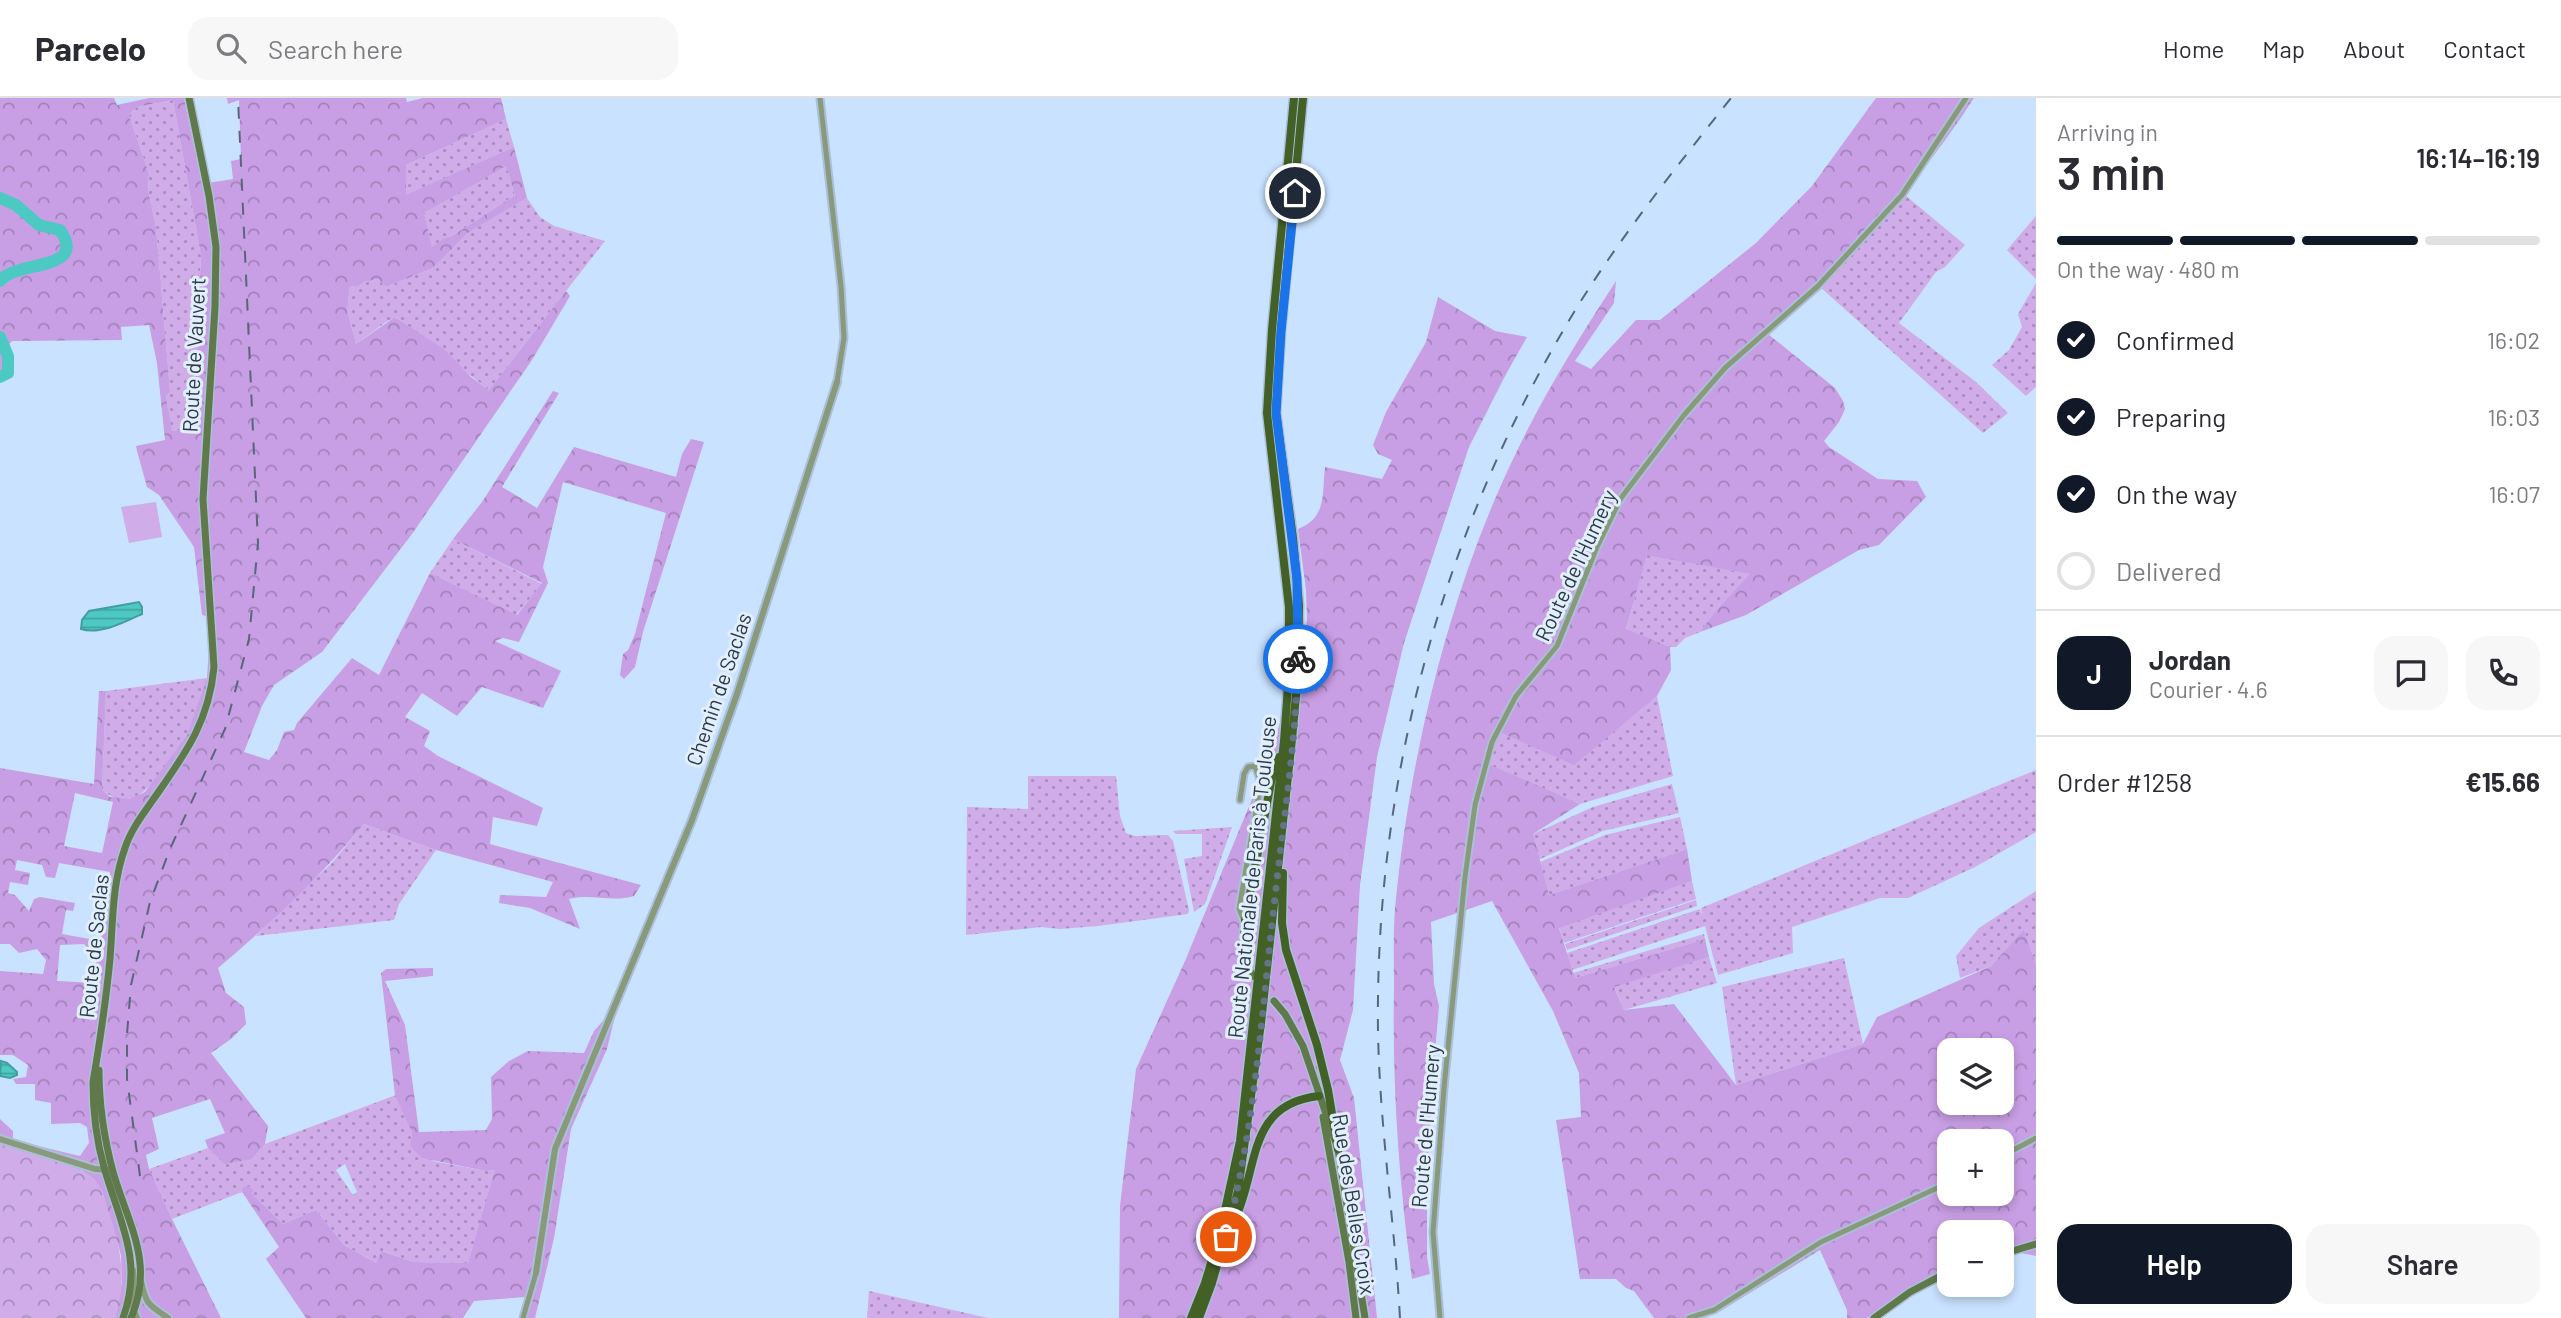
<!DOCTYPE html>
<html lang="en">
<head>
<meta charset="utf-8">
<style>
  :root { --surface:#fff; --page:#f7f7f7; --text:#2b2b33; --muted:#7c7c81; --line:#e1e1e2; --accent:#111827 }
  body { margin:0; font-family:Barlow,sans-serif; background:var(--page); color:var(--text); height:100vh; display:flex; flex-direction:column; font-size:26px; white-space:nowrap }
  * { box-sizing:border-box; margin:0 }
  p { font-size:23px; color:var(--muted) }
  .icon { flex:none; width:38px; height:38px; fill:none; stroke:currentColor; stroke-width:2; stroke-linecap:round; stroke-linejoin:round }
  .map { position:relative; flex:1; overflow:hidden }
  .details { display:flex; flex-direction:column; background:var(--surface); width:525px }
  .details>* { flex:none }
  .tools { position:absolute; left:1937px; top:940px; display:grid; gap:14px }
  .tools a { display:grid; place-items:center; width:77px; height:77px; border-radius:14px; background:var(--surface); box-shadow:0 4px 10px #0003; font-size:35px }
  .pin { position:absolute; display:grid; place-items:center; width:60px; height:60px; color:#fff; margin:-30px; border:4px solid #fff; border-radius:50%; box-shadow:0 2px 7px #0007 }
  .courier { position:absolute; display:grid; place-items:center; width:70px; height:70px; margin:-35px; border:5px solid #1a73e8; border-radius:50%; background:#fff; color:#222; box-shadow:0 2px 9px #0007 }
  .head em { font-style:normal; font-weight:600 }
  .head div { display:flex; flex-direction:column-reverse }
  .head { display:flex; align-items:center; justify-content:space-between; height:119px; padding:0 21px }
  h1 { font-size:46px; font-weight:600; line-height:52px }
  .bar { display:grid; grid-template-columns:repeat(4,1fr); gap:10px 7px; align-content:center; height:84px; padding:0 21px }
  .bar i { height:9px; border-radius:5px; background:var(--line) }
  .bar .active { background:var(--accent) }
  .bar p { grid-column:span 4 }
  .line { display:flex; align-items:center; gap:18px; padding:0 21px; border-top:2px solid var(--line) }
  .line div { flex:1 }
  .round { display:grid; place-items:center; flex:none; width:74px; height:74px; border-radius:21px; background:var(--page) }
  ol { padding:0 21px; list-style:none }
  li { display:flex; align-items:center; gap:21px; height:77px }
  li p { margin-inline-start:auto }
  li .icon { padding:7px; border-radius:50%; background:var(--accent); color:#fff; stroke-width:4 }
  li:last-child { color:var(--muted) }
  li i { width:38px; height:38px; border:4px solid var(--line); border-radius:50% }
  .cta { display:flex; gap:14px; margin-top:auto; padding:14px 21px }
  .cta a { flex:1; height:80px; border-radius:21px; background:var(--accent); color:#fff; font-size:28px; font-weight:600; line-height:80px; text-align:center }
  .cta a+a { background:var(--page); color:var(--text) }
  header { display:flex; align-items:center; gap:42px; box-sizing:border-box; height:98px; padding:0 35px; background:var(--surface); border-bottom:2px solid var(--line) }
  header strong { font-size:33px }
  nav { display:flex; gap:38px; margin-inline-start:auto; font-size:24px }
  .search { width:490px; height:63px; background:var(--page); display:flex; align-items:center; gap:18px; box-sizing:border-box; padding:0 24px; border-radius:21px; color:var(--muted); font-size:26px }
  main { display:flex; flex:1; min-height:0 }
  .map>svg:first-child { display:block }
</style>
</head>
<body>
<header>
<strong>Parcelo</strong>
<div class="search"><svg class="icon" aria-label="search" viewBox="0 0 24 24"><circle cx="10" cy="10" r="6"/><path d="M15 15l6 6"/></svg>Search here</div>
<nav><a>Home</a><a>Map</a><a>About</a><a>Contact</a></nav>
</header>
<main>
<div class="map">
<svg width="2036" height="1220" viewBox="0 0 2036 1220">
  <defs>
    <pattern id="grass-dots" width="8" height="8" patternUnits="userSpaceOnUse" patternTransform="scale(1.75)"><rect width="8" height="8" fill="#d0ace9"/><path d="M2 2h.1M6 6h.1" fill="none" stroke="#a98dbf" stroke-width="1.8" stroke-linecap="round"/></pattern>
    <pattern id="forest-crowns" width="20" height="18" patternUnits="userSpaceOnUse" patternTransform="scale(1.75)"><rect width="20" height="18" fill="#c89ee4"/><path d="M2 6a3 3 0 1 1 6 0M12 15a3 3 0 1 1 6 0" fill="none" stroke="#a382bb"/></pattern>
    <pattern id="park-crowns" width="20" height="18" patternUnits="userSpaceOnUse" patternTransform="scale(1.75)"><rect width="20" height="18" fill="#d0ace9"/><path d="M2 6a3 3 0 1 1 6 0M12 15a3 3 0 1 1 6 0" fill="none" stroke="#a98dbf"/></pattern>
    <pattern id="water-rules" width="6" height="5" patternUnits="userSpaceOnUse" patternTransform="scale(1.75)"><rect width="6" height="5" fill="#4dc9c4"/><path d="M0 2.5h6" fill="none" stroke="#40a4a1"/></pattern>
  </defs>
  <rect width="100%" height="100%" fill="#c9e2ff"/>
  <path fill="url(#grass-dots)" fill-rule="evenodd" d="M 173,2 L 201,158 L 193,332 L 171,333 L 166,299 L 170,293 L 156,129 L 148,92 L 149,76 L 129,17 L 137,9 Z
    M 506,21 L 514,49 L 406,98 L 406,67 Z
    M 506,67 L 515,97 L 452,138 L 444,140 L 432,150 L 424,115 Z
    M 1905,97 L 1965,147 L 1945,169 L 1936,174 L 1899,225 L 1976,284 L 2008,315 L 1983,335 L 1819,188 Z
    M 527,100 L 540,119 L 554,128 L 605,143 L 489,292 L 396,219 L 386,224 L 356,246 L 347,212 L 350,188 L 357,189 L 364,184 L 378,181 L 386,189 L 433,170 L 468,135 Z
    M 2036,118 L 2036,181 L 2007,152 Z
    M 2036,185 L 2036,289 L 2026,298 L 1992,267 L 2009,252 L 2022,229 L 2018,216 Z
    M 453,441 L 542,486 L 516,517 L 430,475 Z
    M 1647,456 L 1751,476 L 1713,516 L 1700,534 L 1685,540 L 1676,549 L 1670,549 L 1626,532 Z
    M 207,580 C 201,599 197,619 187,637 C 182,646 175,655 169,663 C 154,685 130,719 102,691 L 106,593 Z
    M 1657,598 L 1673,678 L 1580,706 L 1486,666 L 1499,634 L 1574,666 Z
    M 2036,672 L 2036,734 L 1975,769 L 1908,800 L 1880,800 L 1792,829 L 1793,855 L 1718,877 L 1705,828 L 1572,872 L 1567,855 L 1700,811 L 1702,818 L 1701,810 Z
    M 1028,678 L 1116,678 L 1120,718 L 1126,735 L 1135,738 L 1168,737 L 1173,743 L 1189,812 L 1188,816 L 1098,828 L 1060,831 L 1041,829 L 966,837 L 967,709 L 1028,711 Z
    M 1672,686 L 1679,715 L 1603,733 L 1538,762 L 1533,736 L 1593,709 Z
    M 1680,719 L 1687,751 L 1549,797 L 1540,764 L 1605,737 Z
    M 364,726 L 436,752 L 399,806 L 394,822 L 256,838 L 287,805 L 331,766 Z
    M 1232,729 L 1205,806 L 1194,814 L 1184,761 L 1202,758 L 1202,736 L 1176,736 L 1173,733 Z
    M 1692,783 L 1696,801 L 1564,845 L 1559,829 Z
    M 2036,793 L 2036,867 L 2024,831 L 1991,868 L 1960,880 L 1956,858 L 1979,830 Z
    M 1696,802 L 1697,808 L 1567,852 L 1565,846 Z
    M 1704,836 L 1705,841 L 1575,880 L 1573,875 Z
    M 1709,859 L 1717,885 L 1624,912 L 1614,888 Z
    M 1844,860 L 1863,946 L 1736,987 L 1722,889 Z
    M 396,997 L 412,1035 L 411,1041 L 433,1063 L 486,1073 L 496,1072 L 468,1165 L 413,1164 L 383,1153 L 376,1165 L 344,1147 L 316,1112 L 283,1126 L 244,1089 L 242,1094 L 172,1121 L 149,1071 L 208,1050 L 225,1065 L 252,1061 L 265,1046 ZM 345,1066 L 357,1094 L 353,1097 L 336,1072 Z
    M 869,1193 L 988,1220 L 867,1220 Z"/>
  <path fill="url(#forest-crowns)" fill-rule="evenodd" d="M 0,0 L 114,0 L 117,7 L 149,0 L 184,0 L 202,86 L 233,81 L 231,63 L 241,61 L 239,2 L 228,6 L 227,0 L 406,0 L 407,4 L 423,0 L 501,0 L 506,21 L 406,67 L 406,97 L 514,49 L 527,100 L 468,135 L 433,170 L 386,189 L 378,181 L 364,184 L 357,189 L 350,188 L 347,212 L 356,246 L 395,219 L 445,252 L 471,279 L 489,292 L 566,193 L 570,198 L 532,262 L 412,436 L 322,554 L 274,587 L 262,608 L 244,654 L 269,662 L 277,652 L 284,634 L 294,632 L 297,625 L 352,560 L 379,577 L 430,475 L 517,517 L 542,485 L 453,441 L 482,404 L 553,293 L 559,295 L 502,389 L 537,410 L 574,349 L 676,379 L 682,356 L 691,341 L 704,344 L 643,534 L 635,569 L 624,581 L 620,577 L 623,556 L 628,552 L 635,536 L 666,415 L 563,384 L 543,469 L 548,485 L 519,544 L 503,540 L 495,543 L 561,573 L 543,610 L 482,589 L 457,618 L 422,595 L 405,619 L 430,633 L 424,648 L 438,658 L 543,710 L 537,728 L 493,719 L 490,746 L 641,787 L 634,798 C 612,805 591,795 569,801 L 580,831 L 530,810 L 499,805 L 500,797 L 546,799 L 553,784 L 436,752 L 364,726 C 321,778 270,826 218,870 L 226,895 L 244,909 L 246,926 L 231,941 L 211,955 L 268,1028 L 265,1046 L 252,1061 L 225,1066 L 208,1050 L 205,1042 L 225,1035 L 210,1001 L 152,1020 L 159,1051 L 146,1057 L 149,1071 L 172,1121 L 221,1220 L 115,1220 L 122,1184 L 121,1157 L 102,1093 L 83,1073 L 0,1047 L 0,1021 L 13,1033 L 13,1042 L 80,1058 L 89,1045 L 87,1029 L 80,1025 L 51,1026 L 51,1005 L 35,1002 L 35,986 L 16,986 L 13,981 L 26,979 L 28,967 L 13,957 L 0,957 L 0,873 L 43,876 L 46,862 L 37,851 L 19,855 L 10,846 L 0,846 L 0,670 L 94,686 L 99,593 L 106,593 L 102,691 L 110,699 L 129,701 L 145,694 L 187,637 L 207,580 L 209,549 L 206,518 L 202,517 L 194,449 L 159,397 L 147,389 L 137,353 L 136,348 L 165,342 L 157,265 L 149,227 L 121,229 L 122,242 L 12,243 L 9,246 C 14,260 18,276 0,283 ZM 173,2 L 201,158 L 193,331 L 172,333 L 166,299 L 170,293 L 156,129 L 148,92 L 149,76 L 129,17 L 137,9 ZM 506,68 L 515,97 L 452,138 L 444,140 L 432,149 L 424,115 ZM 75,695 L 113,704 L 102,755 L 64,748 ZM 17,762 L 42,767 L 46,779 L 55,780 L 59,765 L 110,774 L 101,843 L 62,836 L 66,812 L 73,813 L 75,805 L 40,799 L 34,801 L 29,813 L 15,797 L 8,795 L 10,784 L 28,787 L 30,775 L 15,772 ZM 84,846 L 96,860 L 96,885 L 57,883 L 60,847 Z
    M 1876,0 L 1974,0 C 1916,90 1846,164 1768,236 L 1835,290 L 1843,303 L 1845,311 L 1839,324 L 1824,343 L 1829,349 L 1878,381 L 1917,383 L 1926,399 L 1879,447 L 1859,452 L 1746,517 L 1700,534 L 1713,516 L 1750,476 L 1647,457 L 1626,531 L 1670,549 L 1671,572 L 1657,598 L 1574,667 L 1499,634 L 1486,665 L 1580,706 L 1533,736 L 1549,797 L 1687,751 L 1692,783 L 1559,830 L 1575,880 L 1705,841 L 1709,859 L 1614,889 L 1624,912 L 1674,906 L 1736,987 L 1863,946 L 1877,919 L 1991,868 L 2024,831 L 2036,867 L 2036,1158 L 2002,1151 L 2002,1134 L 1950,1134 L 1949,1171 L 1906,1192 L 1867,1220 L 1847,1220 L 1847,1212 L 1820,1152 L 1722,1212 L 1704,1220 L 1654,1220 L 1634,1193 L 1626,1190 L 1616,1181 L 1580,1181 L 1556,1022 L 1581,1019 L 1579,975 L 1553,913 L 1492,803 L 1431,824 L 1434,886 L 1439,908 L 1431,999 L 1427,1104 L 1427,1159 L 1430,1176 L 1412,1181 C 1399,1084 1392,988 1394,890 C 1394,864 1393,837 1395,811 C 1409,660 1449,493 1515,357 C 1544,296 1579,240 1616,183 L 1614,205 L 1575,263 L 1591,271 L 1636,222 L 1660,222 L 1756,145 L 1812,88 ZM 1950,952 L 2002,952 L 2002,1004 L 1950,1004 ZM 1950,1043 L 2002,1043 L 2002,1096 L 1950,1096 Z
    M 1438,199 L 1495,233 L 1527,239 L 1505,278 L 1469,349 L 1404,545 L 1377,659 L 1360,787 L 1353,912 L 1340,962 L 1354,1000 L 1377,1220 L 1119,1220 L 1120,1108 L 1136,971 L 1185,863 L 1269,660 L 1303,552 L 1307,521 L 1306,492 L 1298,431 C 1327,420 1322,396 1325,369 L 1382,381 L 1392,362 L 1378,356 L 1373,347 L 1386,314 L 1426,244 Z
    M 433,870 L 433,878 L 385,883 L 405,927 L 419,1034 L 486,1032 L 492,1021 L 491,979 L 509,963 L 528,953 L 584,955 L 594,933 L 618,906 L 607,951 L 571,1031 L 554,1140 L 535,1220 L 519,1220 L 525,1199 L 474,1203 L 463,1220 L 306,1220 L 266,1161 L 279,1149 L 242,1094 L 243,1089 L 249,1088 L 254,1093 L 251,1095 L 283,1126 L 316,1112 L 344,1147 L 376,1165 L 382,1153 L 413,1164 L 468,1165 L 495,1072 L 486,1073 L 422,1060 L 410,1048 L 412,1035 L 395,997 L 381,875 L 386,871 Z"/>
  <path fill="url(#park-crowns)" d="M 0,1047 C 23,1055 70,1065 88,1076 C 100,1083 103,1096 107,1108 C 120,1146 128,1181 115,1220 L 0,1220 Z"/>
  <path fill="#d0ace9" d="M 156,404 L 162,439 L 129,445 L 121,409 Z"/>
  <path fill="url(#water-rules)" stroke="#439e9e" stroke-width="2" d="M 139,504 L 142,509 L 142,516 C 125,524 100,537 81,531 L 82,522 L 89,513 Z
    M 1,963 L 7,965 L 17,974 L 17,977 L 10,980 L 0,978 Z"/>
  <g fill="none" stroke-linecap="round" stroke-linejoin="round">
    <path stroke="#4dc9c4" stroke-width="12" d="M 0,100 L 16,107 L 39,127 L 60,132 C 89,174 15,162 0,183
      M 0,239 L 8,258 L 8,275 L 0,279"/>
    <defs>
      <path id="minor" d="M 820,0 L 841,188 L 844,240 L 837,284
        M 1240,702 L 1244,676 L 1248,669 L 1255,668 L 1261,684 L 1239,811 L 1248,832 L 1246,851
        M 2002,1058 L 2036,1040
        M 523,1220 L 536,1175
        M 1440,1220 L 1433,1134 L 1444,990 L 1465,779 L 1475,707 L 1492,644 L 1516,598 L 1557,548 L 1597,449 L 1621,400 L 1684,317 L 1725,270 L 1818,188 L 1902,97 L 1966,0
        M 1689,1220 L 1714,1212 L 1821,1144 L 1950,1084"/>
      <path id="tertiary" d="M 0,1041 L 95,1071 L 109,1072
        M 133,1172 C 136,1190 128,1204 137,1220
        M 536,1175 L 555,1051 L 692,722 L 737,596 L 837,284
        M 141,1183 C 146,1207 149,1207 168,1220"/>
      <path id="secondary" d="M 1245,823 C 1242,845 1241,858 1253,878
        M 1274,903 L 1285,916 L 1303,948 L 1338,1051 L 1365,1220
        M 99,972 C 99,1007 104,1040 113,1074 C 128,1126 155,1165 131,1220
        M 1323,1019 L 1349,1164 L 1356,1220
        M 2002,1156 L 2036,1146
        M 123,1220 C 144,1162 119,1123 104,1069 C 96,1041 93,1012 93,984 C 100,943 106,902 110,861 C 113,823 112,786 125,750 C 131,731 144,715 155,699 C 185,656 209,624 214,569 L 203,401 L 215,209 L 216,149 L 209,98 L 189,0
        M 1874,1220 L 1910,1194 L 1950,1173"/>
      <path id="primary" d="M 1283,775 L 1282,825 L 1286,852 L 1317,947 L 1328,992 L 1338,1051
        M 1245,823 L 1272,679 L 1279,659
        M 1235,1121 C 1259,1071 1246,1006 1319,998
        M 1191,1220 L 1205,1185 L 1220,1135 L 1240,1043 L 1284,643 L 1289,575 L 1289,509 L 1267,315 L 1272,232 L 1294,0
        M 1199,1220 L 1212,1185 L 1238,1093 L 1261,925 L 1292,641 L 1298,575 L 1299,507 L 1293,440 L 1276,315 L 1281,233 L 1303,0"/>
    </defs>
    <use href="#minor" stroke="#aac0da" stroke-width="9"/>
    <use href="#tertiary" stroke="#aac0da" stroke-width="10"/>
    <use href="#secondary" stroke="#aac0da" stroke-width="10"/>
    <use href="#primary" stroke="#aac0da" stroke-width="11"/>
    <use href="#minor" stroke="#899a7b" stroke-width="5"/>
    <use href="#tertiary" stroke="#899a7b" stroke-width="6"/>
    <use href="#secondary" stroke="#60794b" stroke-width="7"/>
    <use href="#primary" stroke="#436126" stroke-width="8"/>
    <path stroke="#576779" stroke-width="2" stroke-dasharray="12 12" stroke-linecap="butt" d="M 140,1078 L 127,981 L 127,936 L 131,887 L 150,804 L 170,751 L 225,631 L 249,541 L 258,445 L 238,0
      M 1400,1220 C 1394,1113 1376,1007 1378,899 C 1381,655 1451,414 1579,206 C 1624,134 1678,67 1731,0"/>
  </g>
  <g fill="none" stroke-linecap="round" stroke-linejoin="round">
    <path stroke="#647487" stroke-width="7" stroke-dasharray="0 12.6" d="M 1226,1139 C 1254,1034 1261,924 1273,817 C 1282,732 1296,647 1298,561"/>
    <path stroke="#1a73e8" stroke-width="9" d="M 1295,95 L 1281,233 L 1276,315 L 1297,481 L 1298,561"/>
  </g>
  <g text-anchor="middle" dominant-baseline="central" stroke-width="6" stroke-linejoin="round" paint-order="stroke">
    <g font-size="21" fill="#2d3947" stroke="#e1eefc">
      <text transform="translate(193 257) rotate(-87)">Route de Vauvert</text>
      <text transform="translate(1575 467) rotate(-65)">Route de l'Humery</text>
      <text transform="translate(718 591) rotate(-71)">Chemin de Saclas</text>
      <text transform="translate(1251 779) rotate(-84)">Route Nationale de Paris à Toulouse</text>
      <text transform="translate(93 848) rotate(-84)">Route de Saclas</text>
      <text transform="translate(1425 1028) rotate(-85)">Route de l'Humery</text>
      <text transform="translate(1355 1106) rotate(81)">Rue des Belles Croix</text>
    </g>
  </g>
</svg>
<div class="tools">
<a><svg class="icon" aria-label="layers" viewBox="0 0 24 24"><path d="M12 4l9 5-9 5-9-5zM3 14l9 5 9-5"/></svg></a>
<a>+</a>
<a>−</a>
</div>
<div class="pin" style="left:1226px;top:1139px;background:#ea580c"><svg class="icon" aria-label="bag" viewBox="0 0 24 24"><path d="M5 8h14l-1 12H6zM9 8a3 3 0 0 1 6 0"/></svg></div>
<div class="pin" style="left:1295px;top:95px;background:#1f2937"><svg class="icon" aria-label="home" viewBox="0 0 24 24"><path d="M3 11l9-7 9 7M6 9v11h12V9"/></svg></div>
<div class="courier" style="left:1298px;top:561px"><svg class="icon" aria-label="bike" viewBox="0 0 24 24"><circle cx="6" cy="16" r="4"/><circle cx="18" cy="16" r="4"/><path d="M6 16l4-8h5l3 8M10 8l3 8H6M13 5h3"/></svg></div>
</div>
<section class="details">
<div class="head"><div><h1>3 min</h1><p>Arriving in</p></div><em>16:14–16:19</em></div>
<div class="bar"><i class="active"></i><i class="active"></i><i class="active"></i><i></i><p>On the way · 480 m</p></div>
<ol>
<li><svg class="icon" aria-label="check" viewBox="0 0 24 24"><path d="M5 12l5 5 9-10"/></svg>Confirmed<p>16:02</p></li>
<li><svg class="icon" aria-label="check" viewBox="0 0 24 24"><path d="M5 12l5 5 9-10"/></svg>Preparing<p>16:03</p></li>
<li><svg class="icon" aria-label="check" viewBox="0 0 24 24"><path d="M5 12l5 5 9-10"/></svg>On the way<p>16:07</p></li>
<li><i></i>Delivered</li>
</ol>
<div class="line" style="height:126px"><b class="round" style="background:var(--accent);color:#fff">J</b><div><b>Jordan</b><p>Courier · 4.6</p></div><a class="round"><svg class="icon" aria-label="chat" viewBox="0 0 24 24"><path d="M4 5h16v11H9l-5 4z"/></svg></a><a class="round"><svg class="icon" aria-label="phone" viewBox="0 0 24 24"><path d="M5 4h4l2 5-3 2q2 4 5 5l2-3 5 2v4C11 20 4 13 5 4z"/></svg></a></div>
<div class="line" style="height:91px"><div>Order #1258</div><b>€15.66</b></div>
<div class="cta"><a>Help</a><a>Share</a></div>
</section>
</main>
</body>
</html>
